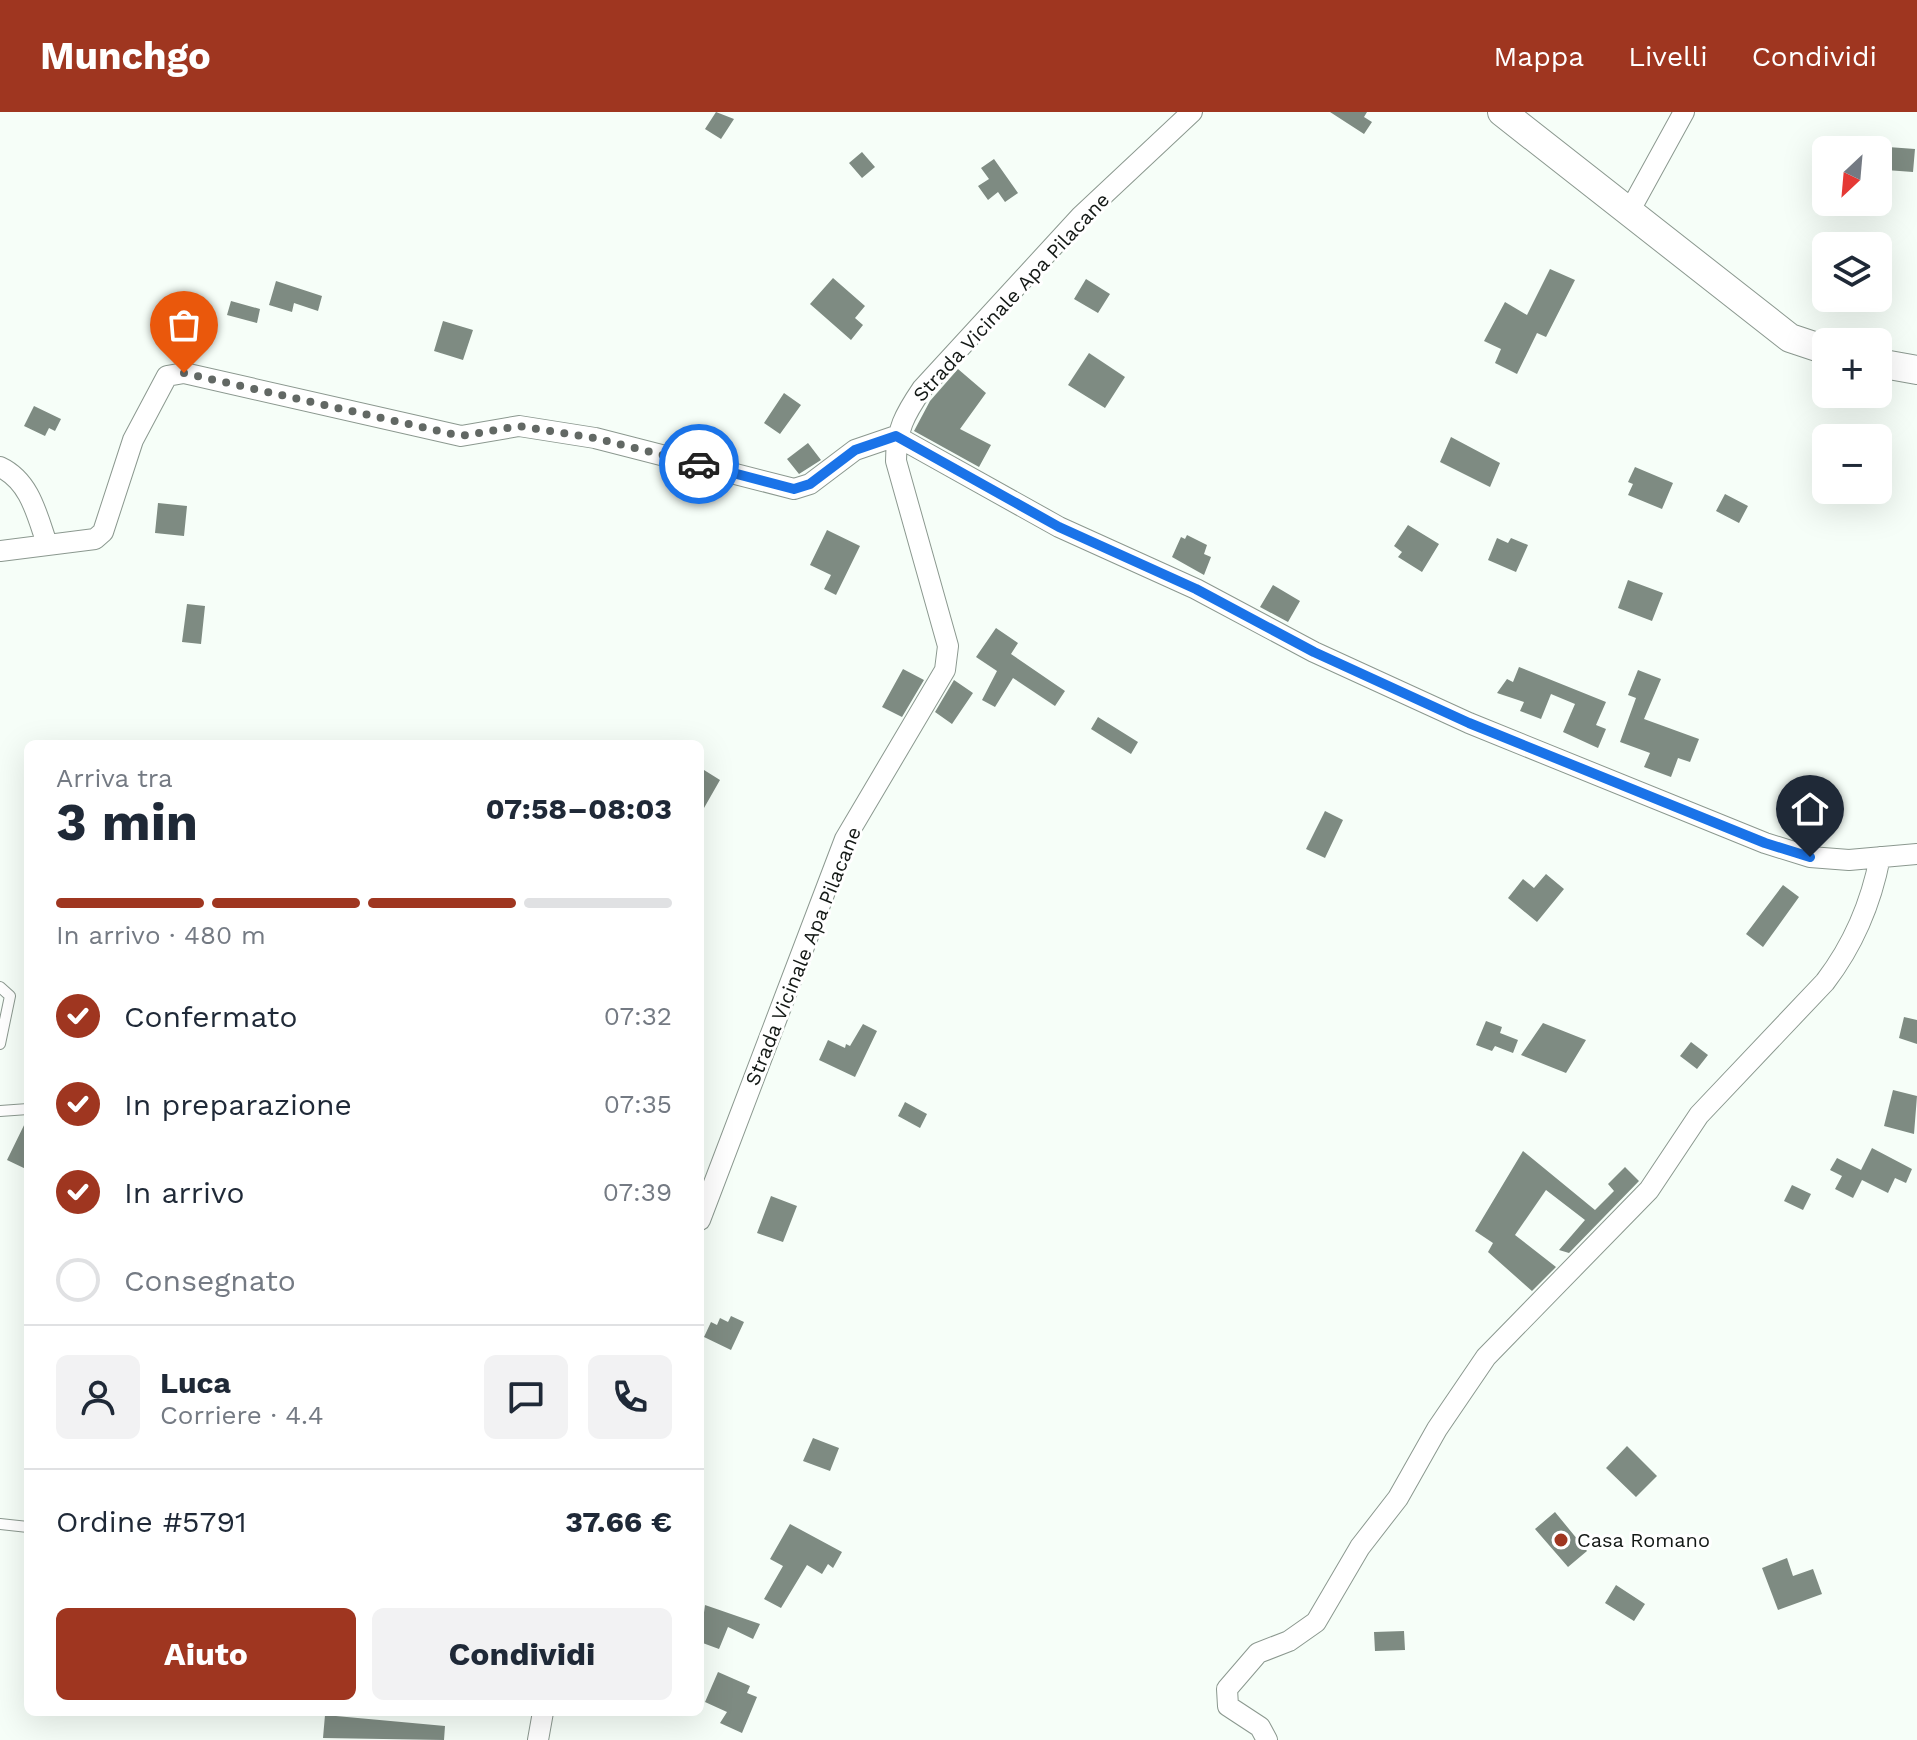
<!DOCTYPE html>
<html lang="it">
<head>
<meta charset="utf-8">
<style>
  :root { --surface:#fff; --page:#f2f2f3; --text:#1f2937; --muted:#747a83; --line:#e0e1e3; --accent:#9f3620 }
  body { margin:0; font-family:"Work Sans",sans-serif; background:var(--page); color:var(--text); height:100vh; display:flex; flex-direction:column; font-size:30px; white-space:nowrap }
  * { box-sizing:border-box; margin:0 }
  p { font-size:26px; color:var(--muted) }
  .icon { flex:none; width:44px; height:44px; fill:none; stroke:currentColor; stroke-width:2; stroke-linecap:round; stroke-linejoin:round }
  .map { position:relative; flex:1; overflow:hidden }
  .panel { position:absolute; left:24px; top:628px; width:680px; height:976px; display:flex; flex-direction:column; background:var(--surface); border-radius:12px; box-shadow:0 8px 32px #0002 }
  .panel>* { flex:none }
  .needle { width:52px; rotate:206deg }
  .buttons { position:absolute; left:1812px; top:24px; display:grid; gap:16px }
  .buttons a { display:grid; place-items:center; width:80px; height:80px; border-radius:12px; background:var(--surface); box-shadow:0 8px 32px #0002; font-size:40px }
  .pin { position:absolute; display:grid; place-items:center; width:68px; height:68px; color:#fff; margin:-82px -34px; border-radius:50% 50% 50% 0; rotate:-45deg; box-shadow:0 0 8px #0007 }
  .pin .icon { rotate:45deg }
  .courier { position:absolute; display:grid; place-items:center; width:80px; height:80px; margin:-40px; border:6px solid #1a73e8; border-radius:50%; background:#fff; color:#222; box-shadow:0 2px 10px #0007 }
  .head em { font-style:normal; font-weight:700 }
  .head div { display:flex; flex-direction:column-reverse }
  .head { display:flex; align-items:center; justify-content:space-between; height:136px; padding:0 32px }
  h1 { font-size:52px; font-weight:700; line-height:60px }
  .bar { display:grid; grid-template-columns:repeat(4,1fr); gap:12px 8px; align-content:center; height:96px; padding:0 32px }
  .bar i { height:10px; border-radius:6px; background:var(--line) }
  .bar .active { background:var(--accent) }
  .bar p { grid-column:span 4 }
  .line { display:flex; align-items:center; gap:20px; padding:0 32px; border-top:2px solid var(--line) }
  .line div { flex:1 }
  .round { display:grid; place-items:center; flex:none; width:84px; height:84px; border-radius:12px; background:var(--page) }
  ol { padding:0 32px; list-style:none }
  li { display:flex; align-items:center; gap:24px; height:88px }
  li p { margin-inline-start:auto }
  li .icon { padding:8px; border-radius:50%; background:var(--accent); color:#fff; stroke-width:4 }
  li:last-child { color:var(--muted) }
  li i { width:44px; height:44px; border:4px solid var(--line); border-radius:50% }
  .button { display:flex; gap:16px; margin-top:auto; padding:16px 32px }
  .button a { flex:1; height:92px; border-radius:12px; background:var(--accent); color:#fff; font-size:32px; font-weight:700; line-height:92px; text-align:center }
  .button a+a { background:var(--page); color:var(--text) }
  header { display:flex; align-items:center; gap:48px; box-sizing:border-box; height:112px; padding:0 40px; background:var(--accent); color:#fff }
  header strong { font-size:38px }
  nav { display:flex; gap:44px; margin-inline-start:auto; font-size:28px }
  .map>svg:first-child { display:block }
</style>
</head>
<body>
<header>
<strong>Munchgo</strong>
<nav><a>Mappa</a><a>Livelli</a><a>Condividi</a></nav>
</header>
<div class="map">
<svg width="1917" height="1628" viewBox="0 0 1917 1628">
  <rect width="100%" height="100%" fill="#f6fef8"/>
  <path fill="#7e8b82" d="M 716,0 L 734,7 L 721,27 L 705,17 Z
    M 1330,0 L 1367,0 L 1364,5 L 1372,10 L 1364,22 Z
    M 1888,35 L 1915,37 L 1913,60 L 1886,58 Z
    M 862,40 L 875,55 L 862,66 L 849,51 Z
    M 994,47 L 1018,81 L 1005,90 L 998,80 L 988,88 L 978,74 L 989,67 L 981,56 Z
    M 1550,157 L 1575,168 L 1546,225 L 1537,221 L 1517,262 L 1495,251 L 1501,237 L 1484,229 L 1505,190 L 1527,203 Z
    M 833,166 L 865,194 L 855,206 L 863,213 L 851,228 L 810,192 Z
    M 1086,167 L 1110,182 L 1098,201 L 1074,187 Z
    M 276,169 L 322,184 L 318,199 L 294,191 L 292,200 L 269,193 Z
    M 231,189 L 260,197 L 257,211 L 227,203 Z
    M 175,199 L 209,209 L 202,232 L 176,224 L 179,215 L 171,213 Z
    M 443,209 L 473,218 L 463,248 L 434,239 Z
    M 1089,241 L 1125,265 L 1105,296 L 1068,273 Z
    M 958,257 L 986,281 L 960,317 L 991,333 L 979,355 L 914,319 L 930,289 Z
    M 784,281 L 801,293 L 780,322 L 764,311 Z
    M 34,294 L 61,307 L 55,319 L 49,316 L 45,324 L 24,314 Z
    M 1451,325 L 1500,351 L 1490,375 L 1440,350 Z
    M 808,331 L 821,348 L 799,362 L 787,347 Z
    M 1635,355 L 1673,371 L 1662,397 L 1628,383 L 1633,372 L 1628,370 Z
    M 1725,382 L 1748,394 L 1739,411 L 1716,399 Z
    M 158,391 L 187,394 L 184,424 L 155,421 Z
    M 1408,413 L 1439,432 L 1422,460 L 1398,445 L 1402,440 L 1394,434 Z
    M 827,418 L 860,434 L 836,483 L 824,477 L 831,463 L 810,453 Z
    M 1187,423 L 1207,433 L 1204,442 L 1211,445 L 1204,463 L 1172,445 L 1181,425 L 1185,427 Z
    M 1497,426 L 1508,431 L 1511,426 L 1528,433 L 1516,460 L 1488,448 Z
    M 1628,468 L 1663,481 L 1652,509 L 1618,496 Z
    M 1273,473 L 1300,489 L 1288,510 L 1260,495 Z
    M 187,492 L 205,494 L 201,532 L 182,530 Z
    M 996,516 L 1018,531 L 1011,542 L 1065,579 L 1055,594 L 1013,566 L 995,595 L 982,588 L 997,559 L 976,545 Z
    M 1519,555 L 1606,590 L 1596,613 L 1606,617 L 1598,636 L 1563,620 L 1575,592 L 1551,582 L 1541,607 L 1520,599 L 1524,590 L 1497,581 L 1507,567 L 1513,570 Z
    M 903,557 L 924,568 L 902,605 L 882,595 Z
    M 1638,558 L 1661,567 L 1644,607 L 1699,627 L 1690,650 L 1678,646 L 1671,665 L 1644,655 L 1650,641 L 1620,630 L 1636,586 L 1628,583 Z
    M 954,568 L 973,581 L 952,612 L 935,600 Z
    M 1098,605 L 1138,630 L 1131,642 L 1091,617 Z
    M 704,658 L 720,668 L 700,703 L 700,665 Z
    M 1325,699 L 1343,708 L 1325,746 L 1306,737 Z
    M 1546,762 L 1564,777 L 1537,810 L 1508,786 L 1523,767 L 1534,776 Z
    M 1783,773 L 1799,785 L 1763,835 L 1746,822 Z
    M 1904,905 L 1917,908 L 1917,932 L 1899,926 Z
    M 1486,909 L 1502,915 L 1500,921 L 1518,928 L 1513,941 L 1495,934 L 1492,939 L 1476,933 Z
    M 1543,911 L 1586,928 L 1566,961 L 1521,943 Z
    M 863,912 L 877,919 L 855,965 L 819,948 L 828,928 L 845,936 L 846,932 L 850,934 Z
    M 1691,930 L 1708,943 L 1697,957 L 1680,944 Z
    M 1893,978 L 1917,984 L 1914,1022 L 1884,1014 Z
    M 905,990 L 927,1002 L 920,1016 L 898,1004 Z
    M 28,1005 L 28,1058 L 7,1048 Z
    M 1872,1036 L 1912,1057 L 1906,1071 L 1895,1066 L 1888,1081 L 1862,1068 L 1853,1086 L 1835,1077 L 1842,1064 L 1830,1058 L 1837,1046 L 1861,1058 Z
    M 1523,1039 L 1595,1098 L 1614,1079 L 1608,1072 L 1625,1055 L 1639,1069 L 1569,1141 L 1559,1138 L 1585,1108 L 1546,1078 L 1515,1123 L 1556,1155 L 1532,1179 L 1488,1140 L 1493,1131 L 1475,1119 Z
    M 1792,1073 L 1811,1082 L 1803,1098 L 1784,1089 Z
    M 771,1084 L 797,1094 L 783,1130 L 757,1121 Z
    M 731,1204 L 744,1210 L 731,1238 L 704,1225 L 711,1210 L 717,1213 L 720,1206 L 728,1210 Z
    M 813,1326 L 839,1336 L 830,1359 L 803,1349 Z
    M 1627,1334 L 1657,1364 L 1636,1385 L 1606,1356 Z
    M 1555,1400 L 1587,1439 L 1568,1455 L 1535,1417 Z
    M 790,1412 L 842,1440 L 833,1456 L 828,1452 L 822,1462 L 807,1453 L 781,1496 L 764,1487 L 783,1454 L 770,1447 Z
    M 1787,1446 L 1793,1464 L 1813,1457 L 1822,1482 L 1778,1498 L 1762,1456 Z
    M 1616,1473 L 1645,1492 L 1634,1509 L 1605,1491 Z
    M 705,1493 L 760,1512 L 753,1527 L 728,1515 L 719,1537 L 700,1530 Z
    M 1404,1519 L 1405,1538 L 1375,1539 L 1374,1520 Z
    M 718,1560 L 750,1574 L 747,1581 L 757,1585 L 742,1621 L 720,1611 L 727,1600 L 705,1590 Z
    M 325,1603 L 445,1614 L 444,1628 L 323,1626 Z"/>
  <g fill="none" stroke-linecap="round" stroke-linejoin="round">
    <defs>
      <path id="service" d="M 0,875 L 10,884 L 0,932
        M 0,999 L 28,997
        M 0,1412 L 28,1415"/>
      <path id="minor" d="M 1629,100 L 1684,0
        M 0,355 C 30,369 37,403 47,432
        M 0,439 L 95,427 L 103,420 L 133,328 L 167,264 L 184,261 L 461,324 L 519,314 L 595,326 L 794,377 L 810,372 L 855,338 L 896,324 L 1059,415 L 1196,477 L 1314,540 L 1469,611 L 1765,731 L 1810,745 L 1849,748 L 1917,742
        M 700,1108 L 845,727 L 945,558 L 948,534 L 896,349 C 896,318 905,302 922,277 L 1081,104 L 1192,0
        M 538,1628 L 543,1600
        M 1267,1628 L 1260,1615 L 1228,1594 L 1227,1577 L 1258,1541 L 1289,1529 L 1316,1510 L 1360,1435 L 1398,1386 L 1437,1317 L 1486,1245 L 1649,1078 L 1699,1003 L 1825,870 C 1854,832 1871,792 1880,745"/>
      <path id="secondary" d="M 1502,0 L 1790,226 L 1826,238
        M 1878,251 L 1917,258"/>
    </defs>
    <use href="#service" stroke="#8b988f" stroke-width="12"/>
    <use href="#minor" stroke="#8b988f" stroke-width="22"/>
    <use href="#secondary" stroke="#8b988f" stroke-width="30"/>
    <use href="#service" stroke="#fff" stroke-width="10"/>
    <use href="#minor" stroke="#fff" stroke-width="20"/>
    <use href="#secondary" stroke="#fff" stroke-width="28"/>
  </g>
  <g fill="none" stroke-linecap="round" stroke-linejoin="round">
    <path stroke="#626864" stroke-width="8" stroke-dasharray="0 14.4" d="M 184,261 L 461,324 L 519,314 L 595,326 L 699,352"/>
    <path stroke="#1a73e8" stroke-width="10" d="M 699,352 L 794,377 L 810,372 L 855,338 L 896,324 L 1059,415 L 1196,477 L 1314,540 L 1469,611 L 1765,731 L 1810,745"/>
  </g>
  <circle fill="#9f3620" stroke="#fff" stroke-width="3" cx="1561" cy="1428" r="8"/>
  <g text-anchor="middle" dominant-baseline="central" stroke-width="6" stroke-linejoin="round" paint-order="stroke">
    <g font-size="20" fill="#131815" stroke="#fff">
      <text transform="translate(1011 185) rotate(-47)">Strada Vicinale Apa Pilacane</text>
      <text transform="translate(803 844) rotate(-68)">Strada Vicinale Apa Pilacane</text>
    </g>
    <g font-size="20" fill="#131815" stroke="#fff" text-anchor="start">
      <text x="1577" y="1428">Casa Romano</text>
    </g>
  </g>
</svg>
<div class="buttons">
<a><svg class="needle" viewBox="-14 -14 28 28"><path d="M0-13l5 13h-10z" fill="#e53935"/><path d="M0 13l5-13h-10z" fill="#747a83"/></svg></a>
<a><svg class="icon" aria-label="layers" viewBox="0 0 24 24"><path d="M12 4l9 5-9 5-9-5zM3 14l9 5 9-5"/></svg></a>
<a>+</a>
<a>−</a>
</div>
<div class="pin" style="left:184px;top:261px;background:#ea580c"><svg class="icon" aria-label="bag" viewBox="0 0 24 24"><path d="M5 8h14l-1 12H6zM9 8a3 3 0 0 1 6 0"/></svg></div>
<div class="pin" style="left:1810px;top:745px;background:#1f2937"><svg class="icon" aria-label="home" viewBox="0 0 24 24"><path d="M3 11l9-7 9 7M6 9v11h12V9"/></svg></div>
<div class="courier" style="left:699px;top:352px"><svg class="icon" aria-label="car" viewBox="0 0 24 24"><path d="M5 17H2v-5l4-1 3-4h7l3 4 3 1v5h-3M9 17h6M6 11h13"/><circle cx="7" cy="17" r="2"/><circle cx="17" cy="17" r="2"/></svg></div>
<section class="panel">
<div class="head"><div><h1>3 min</h1><p>Arriva tra</p></div><em>07:58–08:03</em></div>
<div class="bar"><i class="active"></i><i class="active"></i><i class="active"></i><i></i><p>In arrivo · 480 m</p></div>
<ol>
<li><svg class="icon" aria-label="check" viewBox="0 0 24 24"><path d="M5 12l5 5 9-10"/></svg>Confermato<p>07:32</p></li>
<li><svg class="icon" aria-label="check" viewBox="0 0 24 24"><path d="M5 12l5 5 9-10"/></svg>In preparazione<p>07:35</p></li>
<li><svg class="icon" aria-label="check" viewBox="0 0 24 24"><path d="M5 12l5 5 9-10"/></svg>In arrivo<p>07:39</p></li>
<li><i></i>Consegnato</li>
</ol>
<div class="line" style="height:144px"><a class="round"><svg class="icon" aria-label="person" viewBox="0 0 24 24"><circle cx="12" cy="8" r="4"/><path d="M4 21q1-7 8-7t8 7"/></svg></a><div><b>Luca</b><p>Corriere · 4.4</p></div><a class="round"><svg class="icon" aria-label="chat" viewBox="0 0 24 24"><path d="M4 5h16v11H9l-5 4z"/></svg></a><a class="round"><svg class="icon" aria-label="phone" viewBox="0 0 24 24"><path d="M5 4h4l2 5-3 2q2 4 5 5l2-3 5 2v4C11 20 4 13 5 4z"/></svg></a></div>
<div class="line" style="height:104px"><div>Ordine #5791</div><b>37.66 €</b></div>
<div class="button"><a>Aiuto</a><a>Condividi</a></div>
</section>
</div>
</body>
</html>
